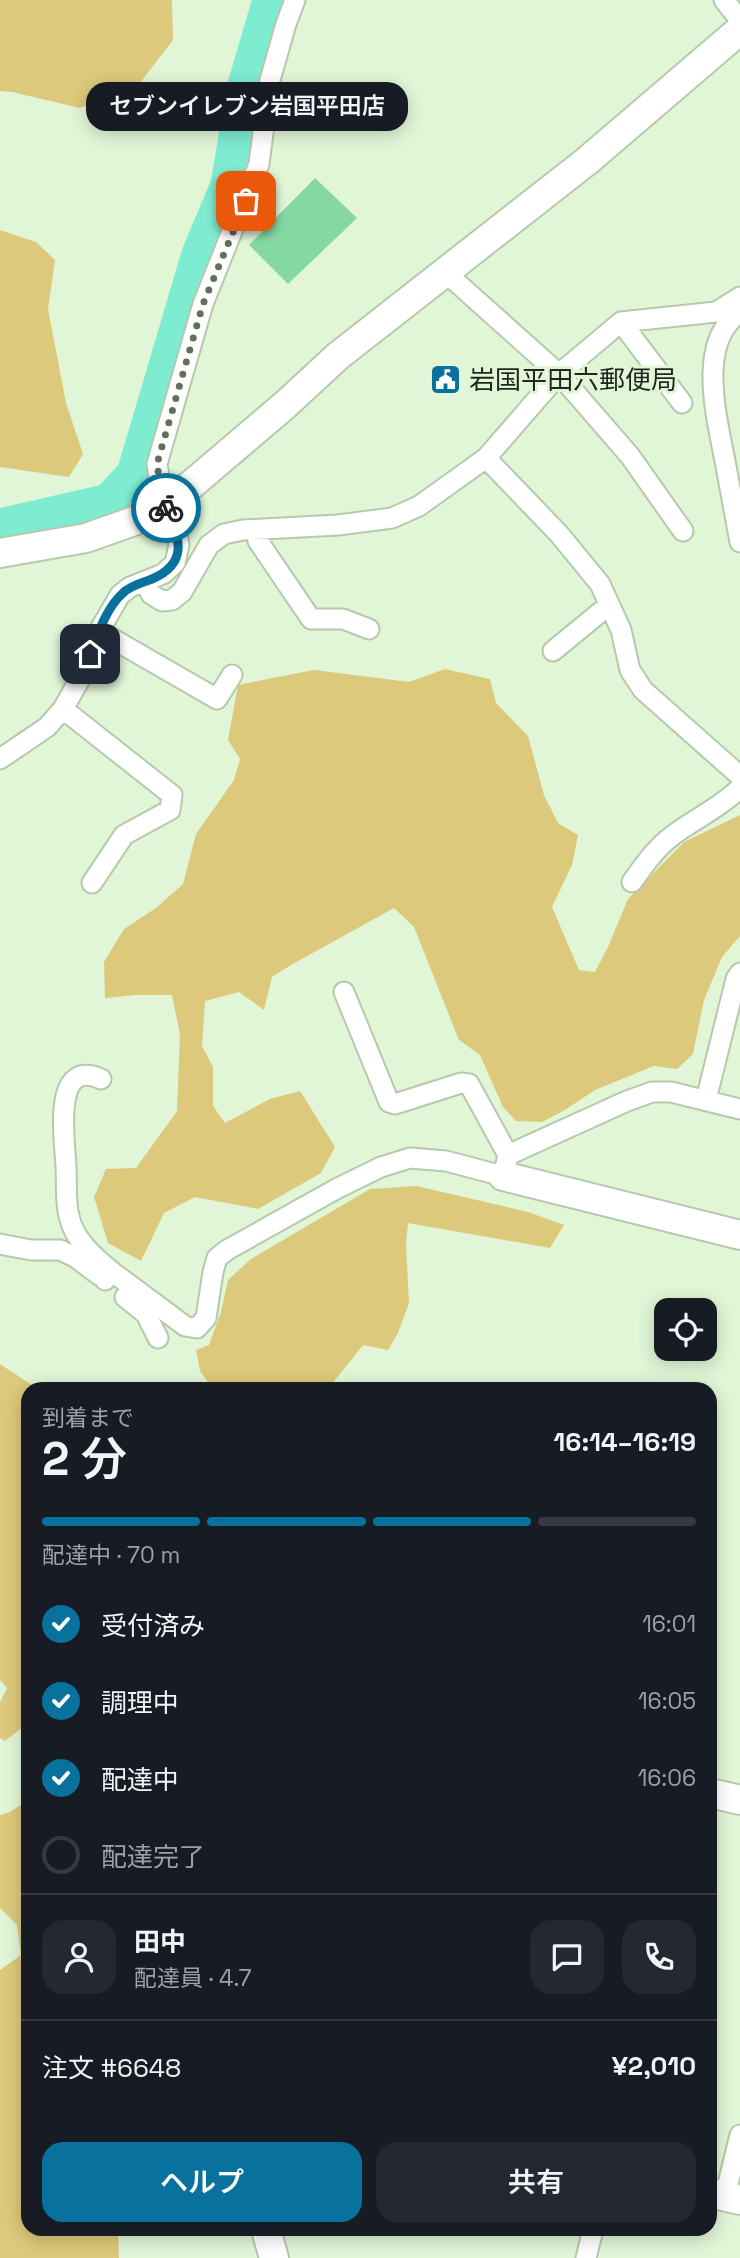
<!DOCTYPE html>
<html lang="ja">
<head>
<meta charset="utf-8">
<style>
  :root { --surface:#171b24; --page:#242831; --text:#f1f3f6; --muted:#9ea1a6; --line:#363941; --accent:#08719d }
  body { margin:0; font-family:"Space Grotesk","Noto Sans JP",sans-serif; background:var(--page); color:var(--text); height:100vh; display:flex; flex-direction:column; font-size:26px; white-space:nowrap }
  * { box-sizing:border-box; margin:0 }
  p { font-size:23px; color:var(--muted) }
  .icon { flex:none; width:38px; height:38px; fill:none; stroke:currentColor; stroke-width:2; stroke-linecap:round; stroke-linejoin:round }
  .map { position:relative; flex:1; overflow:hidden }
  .side { position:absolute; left:21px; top:1382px; width:696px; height:854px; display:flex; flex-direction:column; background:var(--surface); border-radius:21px; box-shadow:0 4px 18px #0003 }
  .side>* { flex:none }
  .tools { position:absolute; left:654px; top:1298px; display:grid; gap:14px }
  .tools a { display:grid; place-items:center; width:63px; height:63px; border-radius:14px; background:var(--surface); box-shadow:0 4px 18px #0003; font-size:35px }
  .pin { position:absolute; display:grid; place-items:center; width:60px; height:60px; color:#fff; margin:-30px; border-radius:14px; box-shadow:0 4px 10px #0006 }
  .courier { position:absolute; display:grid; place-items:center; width:70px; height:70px; margin:-35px; border:5px solid #08719d; border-radius:50%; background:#fff; color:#222; box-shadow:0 2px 9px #0007 }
  .bubble { position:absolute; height:49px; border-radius:21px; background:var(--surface); box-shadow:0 4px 18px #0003; font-size:23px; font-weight:600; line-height:49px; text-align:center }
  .summary em { font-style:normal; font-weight:600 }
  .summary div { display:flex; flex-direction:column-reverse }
  .summary { display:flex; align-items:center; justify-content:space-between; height:119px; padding:0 21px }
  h1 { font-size:46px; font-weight:600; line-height:52px }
  .bar { display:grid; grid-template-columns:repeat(4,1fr); gap:10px 7px; align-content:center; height:84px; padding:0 21px }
  .bar i { height:9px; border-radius:5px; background:var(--line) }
  .bar .selected { background:var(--accent) }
  .bar p { grid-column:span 4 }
  .line { display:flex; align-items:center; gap:18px; padding:0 21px; border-top:2px solid var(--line) }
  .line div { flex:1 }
  .round { display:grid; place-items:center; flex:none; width:74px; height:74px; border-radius:21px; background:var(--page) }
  ol { padding:0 21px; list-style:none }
  li { display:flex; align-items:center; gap:21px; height:77px }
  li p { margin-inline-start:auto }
  li .icon { padding:7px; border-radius:50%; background:var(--accent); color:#fff; stroke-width:4 }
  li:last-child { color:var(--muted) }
  li i { width:38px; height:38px; border:4px solid var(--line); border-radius:50% }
  .cta { display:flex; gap:14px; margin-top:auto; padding:14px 21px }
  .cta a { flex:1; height:80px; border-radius:21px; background:var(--accent); color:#fff; font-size:28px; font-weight:600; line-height:80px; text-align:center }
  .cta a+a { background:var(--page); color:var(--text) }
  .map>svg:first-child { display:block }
</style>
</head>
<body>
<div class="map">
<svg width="740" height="2258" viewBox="0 0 740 2258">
  <rect width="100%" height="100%" fill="#e1f6d7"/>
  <path fill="#dcc97b" d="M 0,0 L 172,0 L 173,40 L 136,88 L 80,108 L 12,92 L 0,91 Z
    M 0,230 L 36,242 L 55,260 L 48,309 L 66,403 L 83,454 L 69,477 L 0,467 Z
    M 445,669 L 490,679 L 496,703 L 528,736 L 544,795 L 558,823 L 578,835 L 572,865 L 552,907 L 579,970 L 595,972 L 608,947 L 628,899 L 684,842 L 740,815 L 740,936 L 722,957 L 704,1000 L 693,1054 L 677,1069 L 654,1066 L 595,1090 L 565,1110 L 542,1122 L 516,1121 L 503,1107 L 480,1055 L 459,1040 L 414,927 L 394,908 L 291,965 L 272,977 L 264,1010 L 239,992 L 205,1001 L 202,1046 L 213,1067 L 213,1106 L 225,1123 L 270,1099 L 300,1091 L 335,1147 L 321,1173 L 258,1209 L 195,1197 L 164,1213 L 141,1261 L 108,1243 L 94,1197 L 106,1169 L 136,1168 L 177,1111 L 180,1035 L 172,995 L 136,995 L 105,998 L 104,962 L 124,929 L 156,908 L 183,884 L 196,834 L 234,780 L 240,759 L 228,740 L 238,685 L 314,670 L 409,682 Z
    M 417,1186 L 528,1212 L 564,1225 L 550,1248 L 408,1223 L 406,1245 L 409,1303 L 398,1333 L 388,1350 L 363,1345 L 335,1380 L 330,1389 L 213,1389 L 200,1371 L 196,1350 L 209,1345 L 221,1312 L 228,1280 L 251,1259 L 370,1189 Z
    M 0,1364 L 38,1389 L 28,1390 L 28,1723 L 5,1741 L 0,1738 L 0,1702 L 7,1688 L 0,1680 Z
    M 28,1800 L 28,2230 L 118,2230 L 119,2258 L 0,2258 L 0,1970 L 21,1955 L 17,1925 L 0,1908 L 0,1815 L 10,1812 Z"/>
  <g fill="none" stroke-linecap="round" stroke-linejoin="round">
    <path stroke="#7eecd1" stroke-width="35" d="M 0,526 L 109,501 L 134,474 L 199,254 L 228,185 L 244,89 L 270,0"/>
  </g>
  <path fill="#85d8a4" d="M 315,178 L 357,218 L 288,284 L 249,245 Z"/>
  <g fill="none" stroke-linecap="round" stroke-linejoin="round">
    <defs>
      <path id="street" d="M 724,0 L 740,20
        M 448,272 L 455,281 L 559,374 L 621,322 L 716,312 L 740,297
        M 740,312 C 696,342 717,418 725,461 C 730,488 735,515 740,542
        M 621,322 L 682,403
        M 486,458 L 559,534 L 600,584 L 621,630 L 630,670 L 643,690 L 740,776
        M 256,530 L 258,541 L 311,619 L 343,619 L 369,629
        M 145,581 L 151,594 L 162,601 L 172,600 L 182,592 L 209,545 L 224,534 L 243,530 L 338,525 L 392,518 L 419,506 L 486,458 L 559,374 L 630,456 L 683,531
        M 99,631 L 217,699 L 232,675
        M 553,651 L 609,605
        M 63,709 L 172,795 L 170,810 L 124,835 L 92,883
        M 0,759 L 47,727 L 63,709 L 81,677 L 99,631 L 120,595 L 130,587 L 163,574 L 175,563 L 179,545 L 176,529 L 163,502 L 157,464 L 203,304 L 259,164 L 270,80 L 286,24 L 295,0
        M 632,882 C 644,865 656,848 672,836 C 694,819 720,808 740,788
        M 101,1079 C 51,1057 65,1141 66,1167 C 67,1183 65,1201 69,1216 C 74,1240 94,1257 111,1271 L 105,1280
        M 706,1100 L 736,979 L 740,973
        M 508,1155 L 627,1101 L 652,1092 L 671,1092 L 740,1109
        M 0,1244 L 31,1250 L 60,1250 L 75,1257 L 99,1275
        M 111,1271 L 185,1326 L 197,1328 L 206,1318 L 213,1272 L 217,1258 L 227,1250 L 338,1188 L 381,1167 L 410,1158 L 446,1161 L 503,1176 L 508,1155 L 469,1084 L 461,1083 L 395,1104 L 389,1102 L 344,992
        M 125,1297 L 146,1314 L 158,1338
        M 725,2196 L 740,2135
        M 586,2258 L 593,2230"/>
      <path id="secondary" d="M 0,553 L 86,538 L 134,521 L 191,485 L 285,405 L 338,356 L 587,161 L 740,30
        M 503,1176 L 740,1235
        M 710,1793 L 740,1800
        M 710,2193 L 740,2200
        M 266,2230 L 274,2258"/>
    </defs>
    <use href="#street" stroke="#b5c9ac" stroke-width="23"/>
    <use href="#secondary" stroke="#b5c9ac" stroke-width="32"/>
    <use href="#street" stroke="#fff" stroke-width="19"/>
    <use href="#secondary" stroke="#fff" stroke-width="28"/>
  </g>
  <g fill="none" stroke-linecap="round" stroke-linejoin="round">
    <path stroke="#636f5d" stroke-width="7" stroke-dasharray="0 12.6" d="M 166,508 L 163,502 L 157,464 L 203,304 L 246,201"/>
    <path stroke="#08719d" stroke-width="9" d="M 90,654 C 98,634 106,608 123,593 C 131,585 142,583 152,579 C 189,563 180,538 166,508"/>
  </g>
  <defs>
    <symbol id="civic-square" viewBox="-11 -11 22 22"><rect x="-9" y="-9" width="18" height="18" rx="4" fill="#08719d" stroke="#e1f6d7"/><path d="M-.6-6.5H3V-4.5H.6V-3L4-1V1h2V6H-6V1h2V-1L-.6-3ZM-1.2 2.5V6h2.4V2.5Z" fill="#fff"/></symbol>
  </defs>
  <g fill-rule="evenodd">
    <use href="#civic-square" x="428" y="362" width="35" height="35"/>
  </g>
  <g text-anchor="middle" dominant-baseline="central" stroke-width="6" stroke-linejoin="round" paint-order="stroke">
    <g font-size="26" fill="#1f271c" stroke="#e1f6d7" text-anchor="start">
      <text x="469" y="380">岩国平田六郵便局</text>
    </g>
  </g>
</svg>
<div class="tools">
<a><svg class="icon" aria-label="locate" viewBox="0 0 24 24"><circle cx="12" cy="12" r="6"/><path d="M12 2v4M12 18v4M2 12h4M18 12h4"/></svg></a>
</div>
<div class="pin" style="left:246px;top:201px;background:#ea580c"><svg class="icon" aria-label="bag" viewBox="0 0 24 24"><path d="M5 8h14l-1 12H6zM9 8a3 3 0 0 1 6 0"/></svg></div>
<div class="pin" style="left:90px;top:654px;background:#1f2937"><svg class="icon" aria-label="home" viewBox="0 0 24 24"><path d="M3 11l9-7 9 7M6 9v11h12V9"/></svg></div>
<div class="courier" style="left:166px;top:508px"><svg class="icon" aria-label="bike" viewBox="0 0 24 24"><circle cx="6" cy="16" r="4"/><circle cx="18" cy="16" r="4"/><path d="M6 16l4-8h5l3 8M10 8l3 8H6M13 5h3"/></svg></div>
<div class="bubble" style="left:86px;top:82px;width:322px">セブンイレブン岩国平田店</div>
<section class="side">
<div class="summary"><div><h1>2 分</h1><p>到着まで</p></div><em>16:14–16:19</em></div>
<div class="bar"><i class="selected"></i><i class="selected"></i><i class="selected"></i><i></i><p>配達中 · 70 m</p></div>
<ol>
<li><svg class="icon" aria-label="check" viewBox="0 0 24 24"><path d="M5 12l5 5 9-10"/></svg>受付済み<p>16:01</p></li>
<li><svg class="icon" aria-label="check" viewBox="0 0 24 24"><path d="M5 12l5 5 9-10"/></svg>調理中<p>16:05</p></li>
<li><svg class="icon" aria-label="check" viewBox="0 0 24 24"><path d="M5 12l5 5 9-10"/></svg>配達中<p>16:06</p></li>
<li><i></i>配達完了</li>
</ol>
<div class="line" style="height:126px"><a class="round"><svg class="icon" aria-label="person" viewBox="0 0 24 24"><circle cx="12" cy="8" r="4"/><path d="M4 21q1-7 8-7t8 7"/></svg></a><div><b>田中</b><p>配達員 · 4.7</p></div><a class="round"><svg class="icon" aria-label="chat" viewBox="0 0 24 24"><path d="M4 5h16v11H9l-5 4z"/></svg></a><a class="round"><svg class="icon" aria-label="phone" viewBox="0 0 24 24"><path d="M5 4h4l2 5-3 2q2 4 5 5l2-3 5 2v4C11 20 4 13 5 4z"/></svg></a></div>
<div class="line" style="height:91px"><div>注文 #6648</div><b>¥2,010</b></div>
<div class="cta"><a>ヘルプ</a><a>共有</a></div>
</section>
</div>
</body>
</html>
